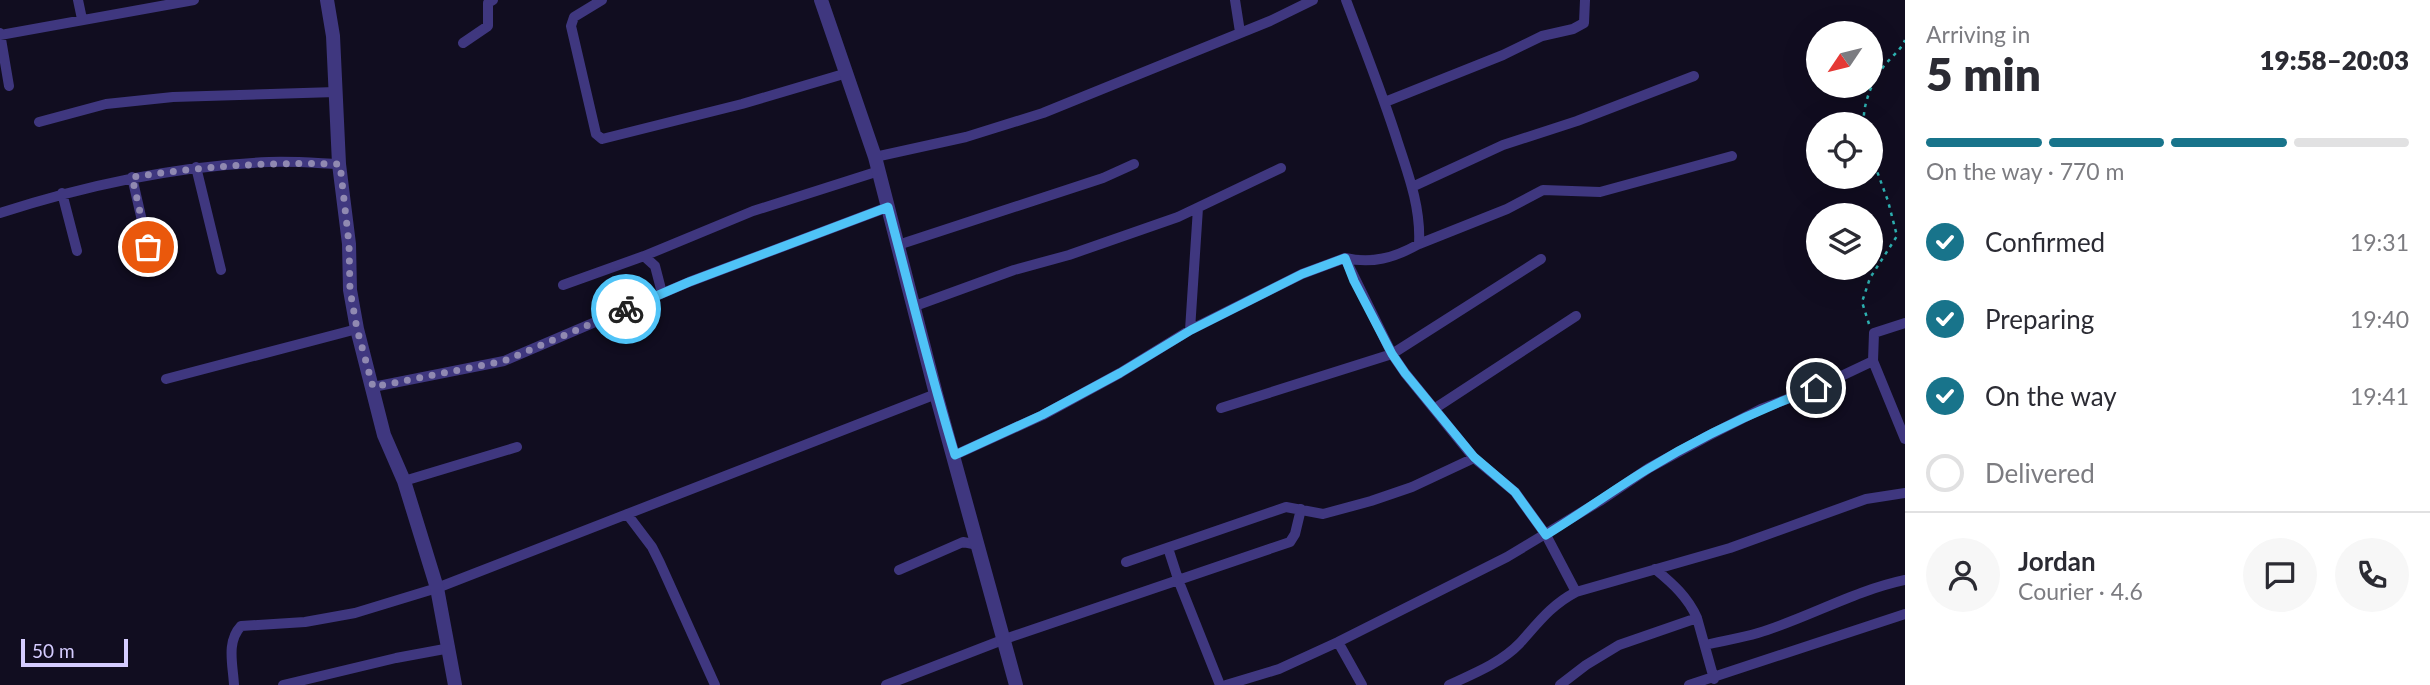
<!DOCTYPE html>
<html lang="en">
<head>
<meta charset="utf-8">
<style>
  :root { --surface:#fff; --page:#f7f7f7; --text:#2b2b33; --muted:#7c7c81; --line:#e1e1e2; --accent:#18748b }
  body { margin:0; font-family:Lato,sans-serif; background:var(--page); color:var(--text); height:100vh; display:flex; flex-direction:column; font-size:26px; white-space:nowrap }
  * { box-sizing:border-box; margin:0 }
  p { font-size:23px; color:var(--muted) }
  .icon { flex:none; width:38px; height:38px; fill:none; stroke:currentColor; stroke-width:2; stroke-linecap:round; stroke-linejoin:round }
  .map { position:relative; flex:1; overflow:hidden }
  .side { display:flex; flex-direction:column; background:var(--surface); width:525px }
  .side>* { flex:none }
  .needle { width:46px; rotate:235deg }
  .buttons { position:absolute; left:1806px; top:21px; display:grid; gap:14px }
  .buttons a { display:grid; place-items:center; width:77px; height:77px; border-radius:50%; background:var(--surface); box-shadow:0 7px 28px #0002; font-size:35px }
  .scale { position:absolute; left:21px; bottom:18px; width:107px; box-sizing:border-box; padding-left:7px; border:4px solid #d5ccff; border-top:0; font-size:19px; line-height:24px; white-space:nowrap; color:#d5ccff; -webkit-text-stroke:5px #110d20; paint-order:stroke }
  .pin { position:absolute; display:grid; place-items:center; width:60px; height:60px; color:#fff; margin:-30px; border:4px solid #fff; border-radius:50%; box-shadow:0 2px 7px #0007 }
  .courier { position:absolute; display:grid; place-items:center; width:70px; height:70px; margin:-35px; border:5px solid #4fc3f7; border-radius:50%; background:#fff; color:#222; box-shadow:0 2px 9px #0007 }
  .head em { font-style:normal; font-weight:800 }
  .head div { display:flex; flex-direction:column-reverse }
  .head { display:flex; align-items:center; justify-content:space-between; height:119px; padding:0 21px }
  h1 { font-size:46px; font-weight:800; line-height:52px }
  .bar { display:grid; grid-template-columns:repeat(4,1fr); gap:10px 7px; align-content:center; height:84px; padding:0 21px }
  .bar i { height:9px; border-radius:5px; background:var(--line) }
  .bar .active { background:var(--accent) }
  .bar p { grid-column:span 4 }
  .line { display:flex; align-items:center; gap:18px; padding:0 21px; border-top:2px solid var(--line) }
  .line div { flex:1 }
  .round { display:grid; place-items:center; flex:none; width:74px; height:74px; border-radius:37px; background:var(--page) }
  ol { padding:0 21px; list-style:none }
  li { display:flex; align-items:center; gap:21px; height:77px }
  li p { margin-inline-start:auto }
  li .icon { padding:7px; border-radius:50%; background:var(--accent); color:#fff; stroke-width:4 }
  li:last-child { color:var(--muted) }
  li i { width:38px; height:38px; border:4px solid var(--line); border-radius:50% }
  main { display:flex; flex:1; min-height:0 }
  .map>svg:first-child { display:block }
</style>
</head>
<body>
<main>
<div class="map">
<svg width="1905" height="685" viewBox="0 0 1905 685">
  <rect width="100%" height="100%" fill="#110d20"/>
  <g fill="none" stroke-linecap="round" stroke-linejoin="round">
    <path stroke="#2db1b1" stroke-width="2.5" stroke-dasharray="3.5 5" stroke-linecap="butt" d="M 1864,124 C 1862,106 1872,81 1884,66 C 1891,57 1901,50 1905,40
      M 1869,324 L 1862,302 L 1870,278 L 1897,236 L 1888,201 L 1871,155"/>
    <path stroke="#3f377f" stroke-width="10" d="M 78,0 L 82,19
      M 602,0 L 574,17 L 571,26 L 596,134 L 602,139 L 742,104 L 847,73
      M 1235,0 L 1240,32
      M 1346,0 C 1364,48 1383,95 1398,143 C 1409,176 1421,209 1419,244 C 1394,258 1372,264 1345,258 L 1392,354 L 1405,373 L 1474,458 L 1515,492 L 1546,535 L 1576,592 C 1551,605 1538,623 1520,643 C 1501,663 1473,674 1449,685
      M 0,33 L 9,86
      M 0,35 L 194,0
      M 463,43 L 488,26 L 488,3 L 493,0
      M 1385,102 L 1503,55 L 1542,36 L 1573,29 L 1584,23 L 1585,0
      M 39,122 L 106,104 L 173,97 L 336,92
      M 875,157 L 966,137 L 1043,113 L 1270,21 L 1313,0
      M 196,167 L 221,270
      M 132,177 L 148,247
      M 1412,187 L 1503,145 L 1577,121 L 1694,76
      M 62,193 L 77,251
      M 0,213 C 89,184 175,166 269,162 C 293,161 316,163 339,164
      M 1419,244 L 1507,209 L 1543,190 L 1600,192 L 1732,156
      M 898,245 L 1103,178 L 1134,164
      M 644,256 L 655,266 L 662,293
      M 563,285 L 644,256 L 753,211 L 879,171
      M 915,306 L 1014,270 L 1069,255 L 1178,217 L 1281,168
      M 1190,330 L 1198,208
      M 1873,361 L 1905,439
      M 166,379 L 357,329
      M 373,387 L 504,361 L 689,282 L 888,207
      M 1221,408 L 1392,354 L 1541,259
      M 1434,409 L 1576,316
      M 955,455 L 1043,415 L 1120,373 L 1190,330 L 1302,274 L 1345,258
      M 404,481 L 517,447
      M 627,514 L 652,547 L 660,563 L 715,685
      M 1168,548 L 1179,582 L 1220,685
      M 1126,562 L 1286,507 L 1323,514 L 1371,501 L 1412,487 L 1474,458
      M 899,570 L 963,542 L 978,545
      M 1576,592 L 1730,548 L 1866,499 L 1905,493
      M 1697,618 L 1714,679
      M 1338,642 L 1362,685
      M 1705,645 C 1722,641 1741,638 1758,633 C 1808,618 1853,591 1905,580
      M 234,685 C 233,665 226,642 241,626 L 305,622 L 355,613 L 437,588 L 936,394
      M 283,685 L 396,658 L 450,648
      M 886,685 L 1005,639 L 1290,542 L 1295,534 L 1301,509
      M 1226,685 L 1279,669 L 1338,642 L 1507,557 L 1600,501 L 1649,468 L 1708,436 L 1761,409 L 1816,388 L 1873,361 L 1874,333 L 1905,323
      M 1560,685 L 1586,665 L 1619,645 L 1697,618 C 1688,597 1672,583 1655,569
      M 1689,685 L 1905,614"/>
    <path stroke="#3f377f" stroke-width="14" d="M 327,0 L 333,36 L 339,164 L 349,244 L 350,290 L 357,329 L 384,435 L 404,481 L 437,588 L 455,685
      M 821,0 L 875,157 L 936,394 L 1016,685"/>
  </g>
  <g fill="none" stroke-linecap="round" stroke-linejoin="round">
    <path stroke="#9089b1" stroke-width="7" stroke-dasharray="0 12.6" d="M 148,247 L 132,177 C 205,166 266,162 340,164 L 349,244 L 350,290 L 357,329 L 373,387 L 504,361 L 626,309"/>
    <path stroke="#4fc3f7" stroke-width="9" d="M 626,309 L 689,282 L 888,207 C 910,290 930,373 955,455 L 1042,415 L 1120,373 L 1191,330 L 1302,274 L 1345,258 L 1354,281 L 1392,354 L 1405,373 L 1474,457 L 1515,492 L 1546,535 C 1580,514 1612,491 1646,470 C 1700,437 1757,410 1816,388"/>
  </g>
</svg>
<div class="buttons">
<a><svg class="needle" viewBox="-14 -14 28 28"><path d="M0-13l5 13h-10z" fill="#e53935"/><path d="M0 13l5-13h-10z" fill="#7c7c81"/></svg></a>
<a><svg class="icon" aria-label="locate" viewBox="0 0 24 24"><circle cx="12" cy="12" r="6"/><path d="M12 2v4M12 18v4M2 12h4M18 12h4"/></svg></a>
<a><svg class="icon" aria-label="layers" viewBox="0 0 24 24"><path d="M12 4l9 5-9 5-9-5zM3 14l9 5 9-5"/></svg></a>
</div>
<div class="scale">50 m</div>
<div class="pin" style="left:148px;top:247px;background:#ea580c"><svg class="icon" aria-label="bag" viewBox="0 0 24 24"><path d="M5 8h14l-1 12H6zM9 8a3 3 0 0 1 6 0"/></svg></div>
<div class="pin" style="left:1816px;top:388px;background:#1f2937"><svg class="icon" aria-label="home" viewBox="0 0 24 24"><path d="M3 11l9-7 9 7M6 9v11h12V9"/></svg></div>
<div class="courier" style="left:626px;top:309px"><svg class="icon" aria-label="bike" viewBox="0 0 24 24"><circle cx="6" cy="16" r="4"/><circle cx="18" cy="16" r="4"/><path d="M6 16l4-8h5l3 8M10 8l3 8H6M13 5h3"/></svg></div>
</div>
<section class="side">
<div class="head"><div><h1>5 min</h1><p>Arriving in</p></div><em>19:58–20:03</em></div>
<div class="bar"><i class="active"></i><i class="active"></i><i class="active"></i><i></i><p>On the way · 770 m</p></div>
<ol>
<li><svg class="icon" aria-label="check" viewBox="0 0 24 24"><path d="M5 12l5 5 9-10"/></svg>Confirmed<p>19:31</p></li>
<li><svg class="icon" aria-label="check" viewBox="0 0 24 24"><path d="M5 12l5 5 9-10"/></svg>Preparing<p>19:40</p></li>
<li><svg class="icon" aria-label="check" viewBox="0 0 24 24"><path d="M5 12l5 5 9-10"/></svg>On the way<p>19:41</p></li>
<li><i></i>Delivered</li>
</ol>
<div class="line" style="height:126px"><a class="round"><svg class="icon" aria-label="person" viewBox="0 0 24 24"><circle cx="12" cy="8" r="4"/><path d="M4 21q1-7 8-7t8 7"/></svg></a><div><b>Jordan</b><p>Courier · 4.6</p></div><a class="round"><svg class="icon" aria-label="chat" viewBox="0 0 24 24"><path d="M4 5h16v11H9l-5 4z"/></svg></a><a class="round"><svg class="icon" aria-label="phone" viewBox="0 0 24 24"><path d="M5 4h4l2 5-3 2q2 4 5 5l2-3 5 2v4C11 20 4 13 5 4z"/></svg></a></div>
</section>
</main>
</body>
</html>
